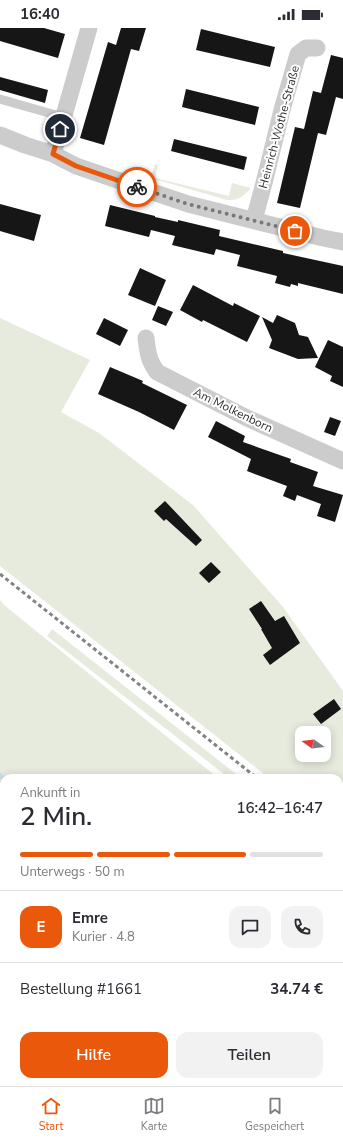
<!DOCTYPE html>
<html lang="de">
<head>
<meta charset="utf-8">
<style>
  :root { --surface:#fff; --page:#f2f2f3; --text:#2b2b33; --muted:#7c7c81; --line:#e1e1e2; --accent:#ea580c }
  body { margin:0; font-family:"Nunito Sans",sans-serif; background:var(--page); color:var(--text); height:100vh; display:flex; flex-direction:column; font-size:15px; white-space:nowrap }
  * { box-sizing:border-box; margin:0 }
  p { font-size:13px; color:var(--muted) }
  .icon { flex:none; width:22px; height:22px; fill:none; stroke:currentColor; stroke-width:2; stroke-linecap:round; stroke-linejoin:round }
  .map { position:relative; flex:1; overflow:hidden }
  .sheet { position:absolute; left:0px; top:746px; width:343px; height:312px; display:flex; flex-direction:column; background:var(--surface); border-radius:12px 12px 0 0; box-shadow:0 2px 10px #0003 }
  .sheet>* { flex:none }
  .needle { width:26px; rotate:284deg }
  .fabs { position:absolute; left:295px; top:698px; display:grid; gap:8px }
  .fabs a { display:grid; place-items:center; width:36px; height:36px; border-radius:8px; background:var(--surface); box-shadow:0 2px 10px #0003; font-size:20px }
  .pin { position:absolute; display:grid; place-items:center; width:34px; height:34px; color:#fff; margin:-17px; border:2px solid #fff; border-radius:50%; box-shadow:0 1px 4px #0007 }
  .courier { position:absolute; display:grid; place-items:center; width:40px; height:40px; margin:-20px; border:3px solid #ea580c; border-radius:50%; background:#fff; color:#222; box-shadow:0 1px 5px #0007 }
  .overview em { font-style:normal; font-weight:600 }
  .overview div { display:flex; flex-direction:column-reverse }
  .overview { display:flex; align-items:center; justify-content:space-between; height:68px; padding:0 20px }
  h1 { font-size:26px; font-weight:600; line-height:30px }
  .bar { display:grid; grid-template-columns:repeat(4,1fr); gap:6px 4px; align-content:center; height:48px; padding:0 20px }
  .bar i { height:5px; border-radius:3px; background:var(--line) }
  .bar .active { background:var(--accent) }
  .bar p { grid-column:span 4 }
  .line { display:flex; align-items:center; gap:10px; padding:0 20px; border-top:1px solid var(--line) }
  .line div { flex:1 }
  .round { display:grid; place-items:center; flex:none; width:42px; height:42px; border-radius:12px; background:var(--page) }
  .action { display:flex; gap:8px; margin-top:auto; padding:8px 20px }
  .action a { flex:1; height:46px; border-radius:12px; background:var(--accent); color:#fff; font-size:16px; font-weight:600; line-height:46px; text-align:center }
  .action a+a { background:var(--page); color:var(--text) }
  .status { display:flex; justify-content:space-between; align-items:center; height:28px; padding:0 20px; background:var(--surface); direction:ltr }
  .status svg { height:11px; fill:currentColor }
  .tab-bar { display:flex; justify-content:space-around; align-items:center; height:56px; border-top:1px solid var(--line); background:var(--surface); font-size:11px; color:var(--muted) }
  .tab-bar a { display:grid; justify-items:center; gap:2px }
  .tab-bar .active { color:var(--accent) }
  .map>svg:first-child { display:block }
</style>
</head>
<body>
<div class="status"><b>16:40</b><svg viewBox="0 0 49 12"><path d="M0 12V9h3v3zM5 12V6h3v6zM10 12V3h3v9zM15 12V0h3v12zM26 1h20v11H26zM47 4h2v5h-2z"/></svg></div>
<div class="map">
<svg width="343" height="1058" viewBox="0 0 343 1058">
  <rect width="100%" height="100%" fill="#fff"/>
  <path fill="#e6ebde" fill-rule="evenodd" d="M 155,136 L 158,137 L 155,150 L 229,168 L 232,155 L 251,160 C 244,168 238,173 227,172 L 151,150 Z
    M 0,290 L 90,332 L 61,384 L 99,405 L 193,477 L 283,579 L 343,663 L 343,808 L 339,805 L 339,750 L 269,750 L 0,538 ZM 302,705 L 324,705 L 324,727 L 302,727 Z
    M 0,572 L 4,577 L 218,750 L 4,750 L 4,756 L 0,754 Z
    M 52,601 L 241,750 L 229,750 L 47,608 Z
    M 0,770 L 4,771 L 4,909 L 0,907 Z
    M 339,839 L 343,852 L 343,886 L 339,877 Z
    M 339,901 L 343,909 L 343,1006 L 339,1008 Z
    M 0,915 L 4,917 L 4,1023 L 0,1017 L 1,1015 L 0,1014 Z
    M 343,1015 L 343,1058 L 286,1058 L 284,1054 L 339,1054 L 339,1017 Z
    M 27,1054 L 195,1054 L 188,1058 L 30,1058 Z"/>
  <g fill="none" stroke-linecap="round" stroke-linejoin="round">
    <path stroke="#cbe0ea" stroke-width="4.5" d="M 0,747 L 4,751
      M 302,1054 L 304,1058"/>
  </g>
  <path fill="#161616" d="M 0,0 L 44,0 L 65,6 L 58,30 L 0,13 Z
    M 121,0 L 146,0 L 139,23 L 131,21 L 104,117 L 80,110 L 108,14 L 116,17 Z
    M 201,1 L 275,19 L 270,39 L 196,22 Z
    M 331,27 L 343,30 L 343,71 L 336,69 L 326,107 L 318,105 L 300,180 L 277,175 L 295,99 L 304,101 L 313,63 L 321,65 Z
    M 0,49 L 48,62 L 45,75 L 0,62 Z
    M 186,61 L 259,79 L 255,97 L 182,79 Z
    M 174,111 L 247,129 L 244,142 L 171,123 Z
    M 0,176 L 41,187 L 34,213 L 0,203 Z
    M 110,177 L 155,188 L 155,189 L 178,194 L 178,192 L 220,202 L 219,208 L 283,223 L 283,225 L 343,238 L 343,266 L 298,255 L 298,258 L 291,256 L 290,259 L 275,255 L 277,248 L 237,238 L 240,227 L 216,221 L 214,227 L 172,217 L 175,208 L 151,202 L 149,209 L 105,198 Z
    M 140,240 L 166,252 L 155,278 L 128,267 Z
    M 193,257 L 233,278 L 234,275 L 260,288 L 247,314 L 203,292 L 202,294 L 180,282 Z
    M 158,278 L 173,284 L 166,298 L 152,292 Z
    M 277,287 L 295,295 L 299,307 L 308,309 L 318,330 L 298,331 L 269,320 L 272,312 L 262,289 L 273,295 Z
    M 104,290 L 128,302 L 120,318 L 96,306 Z
    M 328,312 L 343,319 L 343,359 L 330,353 L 332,348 L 315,339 Z
    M 110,339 L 143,353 L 142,355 L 187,377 L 174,402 L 139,384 L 98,366 Z
    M 330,389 L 341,393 L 335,408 L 324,404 Z
    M 216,393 L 245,408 L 243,414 L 291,431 L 290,434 L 318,444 L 313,458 L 343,467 L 335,494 L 317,488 L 321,476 L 297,467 L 295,473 L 283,468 L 287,458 L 247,443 L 251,431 L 208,409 Z
    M 165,473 L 202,512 L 196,518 L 166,491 L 164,493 L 154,483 Z
    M 211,534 L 221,544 L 209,555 L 199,545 Z
    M 261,573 L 275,593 L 284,588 L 300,615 L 270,637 L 263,627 L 272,620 L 261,601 L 262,601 L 249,581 Z
    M 334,671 L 341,681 L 321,696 L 313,686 Z"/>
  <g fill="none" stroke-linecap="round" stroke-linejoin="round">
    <path stroke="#ccc" stroke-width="9" d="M 0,71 L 63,89
      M 339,1013 L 343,1011
      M 222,1054 L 224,1058"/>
    <path stroke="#ccc" stroke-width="17" d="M 0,107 L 25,117 L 53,126 L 76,138 L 188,176 L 323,210 L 343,214
      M 53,126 L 89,0
      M 254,192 L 264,155 L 283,78 L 298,26 L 306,20 L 317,20
      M 146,310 C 148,325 148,331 157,344 L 247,390 L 343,433"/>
    <path stroke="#848484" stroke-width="3" stroke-dasharray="4 3" stroke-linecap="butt" d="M 0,546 L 257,750
      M 339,815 L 343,818"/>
  </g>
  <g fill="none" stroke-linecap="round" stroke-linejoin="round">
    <path stroke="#787878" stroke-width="4" stroke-dasharray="0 7.2" d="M 137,159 L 188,176 L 295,203"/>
    <path stroke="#ea580c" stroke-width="5" d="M 60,101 L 53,126 L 76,138 L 137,159"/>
  </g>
  <g text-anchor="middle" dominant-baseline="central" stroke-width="4" stroke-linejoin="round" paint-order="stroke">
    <g font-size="12" fill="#2f2f2f" stroke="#fff">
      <text transform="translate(279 99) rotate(-75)">Heinrich-Wothe-Straße</text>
      <text transform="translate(233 382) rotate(26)">Am Molkenborn</text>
    </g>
  </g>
</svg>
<div class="fabs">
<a><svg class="needle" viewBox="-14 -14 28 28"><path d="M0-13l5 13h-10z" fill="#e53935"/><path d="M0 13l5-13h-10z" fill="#7c7c81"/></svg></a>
</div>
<div class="pin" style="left:295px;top:203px;background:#ea580c"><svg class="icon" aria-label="bag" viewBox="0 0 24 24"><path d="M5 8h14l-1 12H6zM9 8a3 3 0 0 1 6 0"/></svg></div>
<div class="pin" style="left:60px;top:101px;background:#1f2937"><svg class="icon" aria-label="home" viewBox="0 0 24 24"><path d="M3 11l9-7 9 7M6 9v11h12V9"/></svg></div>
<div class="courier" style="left:137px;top:159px"><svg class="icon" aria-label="bike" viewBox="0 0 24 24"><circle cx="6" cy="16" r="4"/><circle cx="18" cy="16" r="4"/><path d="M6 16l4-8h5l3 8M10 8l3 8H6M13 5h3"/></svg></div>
<section class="sheet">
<div class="overview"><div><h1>2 Min.</h1><p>Ankunft in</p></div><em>16:42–16:47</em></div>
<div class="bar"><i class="active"></i><i class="active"></i><i class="active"></i><i></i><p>Unterwegs · 50 m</p></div>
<div class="line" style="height:72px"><b class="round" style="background:var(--accent);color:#fff">E</b><div><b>Emre</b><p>Kurier · 4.8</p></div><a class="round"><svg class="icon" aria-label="chat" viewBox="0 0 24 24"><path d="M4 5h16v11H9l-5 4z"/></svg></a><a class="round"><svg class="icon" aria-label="phone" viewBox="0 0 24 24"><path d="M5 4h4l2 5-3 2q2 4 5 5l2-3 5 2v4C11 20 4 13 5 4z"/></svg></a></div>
<div class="line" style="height:52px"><div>Bestellung #1661</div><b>34.74 €</b></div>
<div class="action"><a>Hilfe</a><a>Teilen</a></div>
</section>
</div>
<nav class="tab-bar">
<a class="active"><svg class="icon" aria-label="home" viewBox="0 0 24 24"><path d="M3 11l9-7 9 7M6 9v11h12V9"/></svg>Start</a>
<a><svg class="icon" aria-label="map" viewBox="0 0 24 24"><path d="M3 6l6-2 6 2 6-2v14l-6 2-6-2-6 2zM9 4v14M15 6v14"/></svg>Karte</a>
<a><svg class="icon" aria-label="saved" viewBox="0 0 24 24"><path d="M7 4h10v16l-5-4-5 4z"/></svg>Gespeichert</a>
</nav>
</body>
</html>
